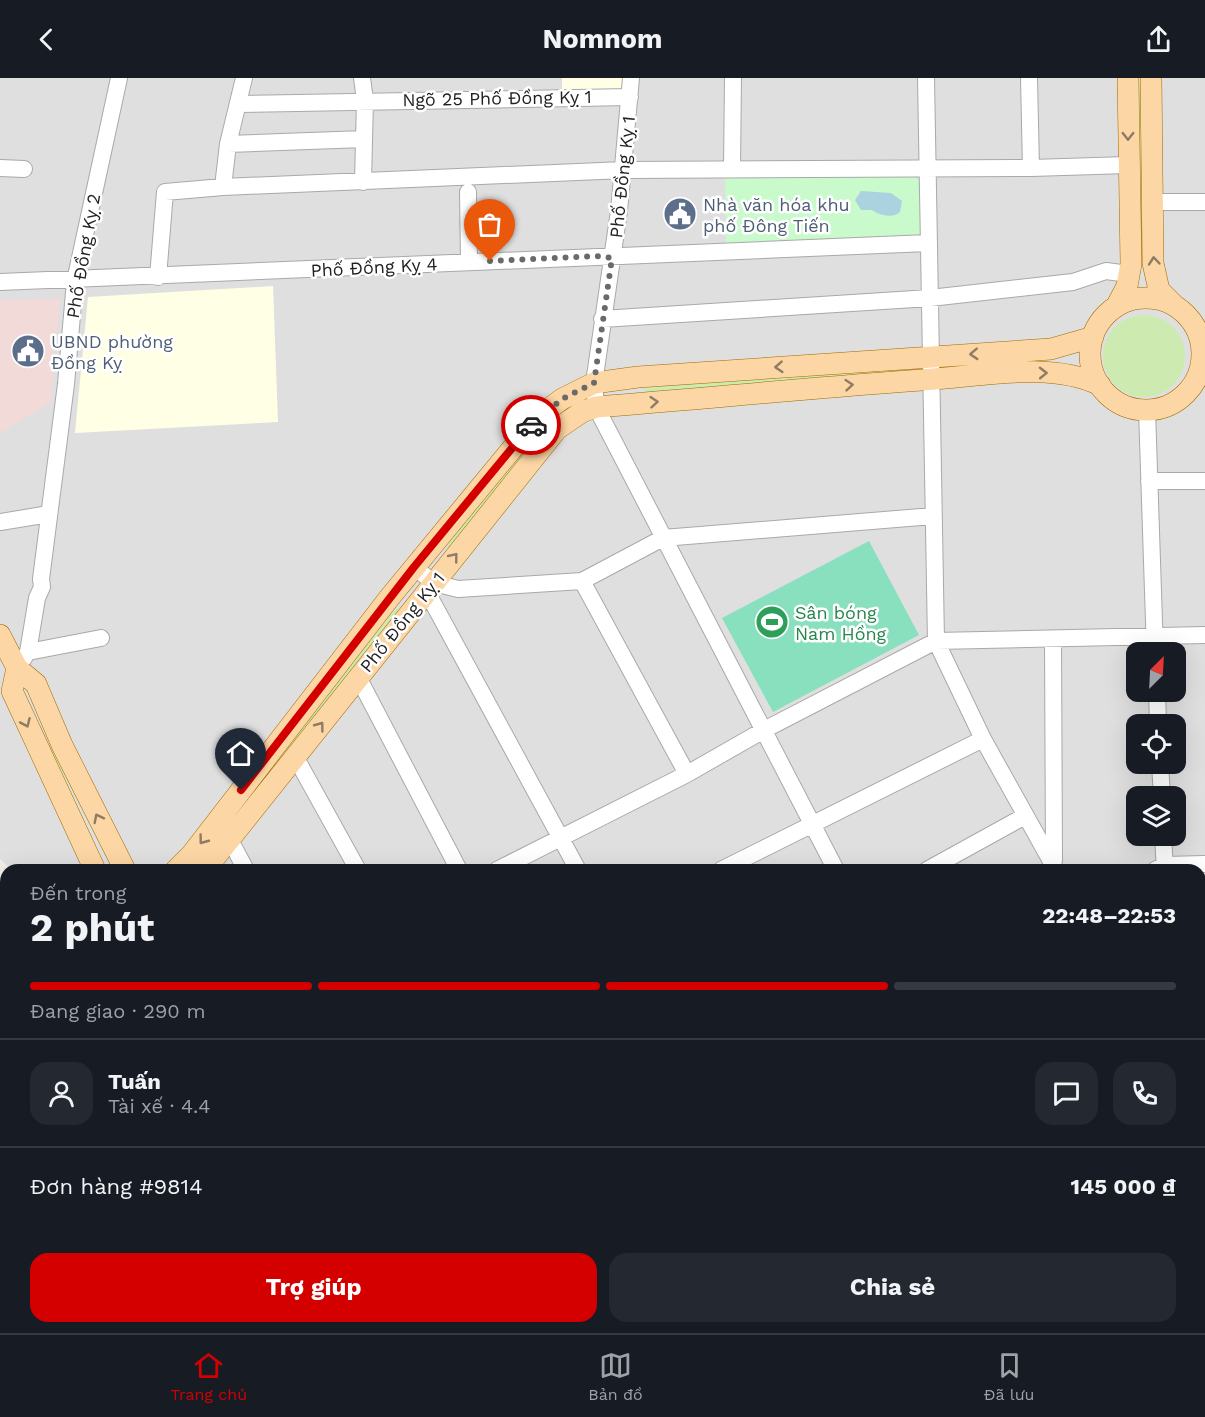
<!DOCTYPE html>
<html lang="vi">
<head>
<meta charset="utf-8">
<style>
  :root { --surface:#171b24; --page:#242831; --text:#f1f3f6; --muted:#9ea1a6; --line:#363941; --accent:#d40000 }
  body { margin:0; font-family:"Work Sans",sans-serif; background:var(--page); color:var(--text); height:100vh; display:flex; flex-direction:column; font-size:22px; white-space:nowrap }
  * { box-sizing:border-box; margin:0 }
  p { font-size:20px; color:var(--muted) }
  .icon { flex:none; width:33px; height:33px; fill:none; stroke:currentColor; stroke-width:2; stroke-linecap:round; stroke-linejoin:round }
  .map { position:relative; flex:1; overflow:hidden }
  .drawer { position:absolute; left:0px; top:786px; width:1206px; height:470px; display:flex; flex-direction:column; background:var(--surface); border-radius:18px 18px 0 0; box-shadow:0 6px 24px #0002 }
  .drawer>* { flex:none }
  .needle { width:39px; rotate:24deg }
  .controls { position:absolute; left:1126px; top:564px; display:grid; gap:12px }
  .controls a { display:grid; place-items:center; width:60px; height:60px; border-radius:12px; background:var(--surface); box-shadow:0 6px 24px #0002; font-size:30px }
  .pin { position:absolute; display:grid; place-items:center; width:51px; height:51px; color:#fff; margin:-62px -26px; border-radius:50% 50% 50% 0; rotate:-45deg; box-shadow:0 0 6px #0007 }
  .pin .icon { rotate:45deg }
  .courier { position:absolute; display:grid; place-items:center; width:60px; height:60px; margin:-30px; border:4px solid #d40000; border-radius:50%; background:#fff; color:#222; box-shadow:0 2px 8px #0007 }
  .headline em { font-style:normal; font-weight:700 }
  .headline div { display:flex; flex-direction:column-reverse }
  .headline { display:flex; align-items:center; justify-content:space-between; height:102px; padding:0 30px }
  h1 { font-size:39px; font-weight:700; line-height:45px }
  .bar { display:grid; grid-template-columns:repeat(4,1fr); gap:9px 6px; align-content:center; height:72px; padding:0 30px }
  .bar i { height:8px; border-radius:4px; background:var(--line) }
  .bar .selected { background:var(--accent) }
  .bar p { grid-column:span 4 }
  .line { display:flex; align-items:center; gap:15px; padding:0 30px; border-top:2px solid var(--line) }
  .line div { flex:1 }
  .round { display:grid; place-items:center; flex:none; width:63px; height:63px; border-radius:18px; background:var(--page) }
  .cta { display:flex; gap:12px; margin-top:auto; padding:12px 30px }
  .cta a { flex:1; height:69px; border-radius:18px; background:var(--accent); color:#fff; font-size:24px; font-weight:700; line-height:69px; text-align:center }
  .cta a+a { background:var(--page); color:var(--text) }
  header { display:flex; justify-content:space-between; align-items:center; height:78px; padding:0 30px; background:var(--surface); font-size:27px; font-weight:700 }
  .tabs { display:flex; justify-content:space-around; align-items:center; height:84px; border-top:2px solid var(--line); background:var(--surface); font-size:16px; color:var(--muted) }
  .tabs a { display:grid; justify-items:center; gap:3px }
  .tabs .selected { color:var(--accent) }
  .map>svg:first-child { display:block }
</style>
</head>
<body>
<header><svg class="icon" aria-label="back" viewBox="0 0 24 24"><path d="M15 5l-7 7 7 7"/></svg>Nomnom<svg class="icon" aria-label="share" viewBox="0 0 24 24"><path d="M12 15V3M7 8l5-5 5 5M5 13v7h14v-7"/></svg></header>
<div class="map">
<svg width="1205" height="1255" viewBox="0 0 1205 1255">
  <rect width="100%" height="100%" fill="#f2efe9"/>
  <path fill="#e0dfdf" fill-rule="evenodd" d="M 0,0 L 1205,0 L 1205,1255 L 0,1255 L 0,802 L 6,799 L 6,1250 L 1200,1250 L 1200,792 L 12,792 L 0,781 ZM 1137,574 L 1176,574 L 1176,614 L 1137,614 ZM 1137,646 L 1176,646 L 1176,686 L 1137,686 ZM 1137,718 L 1176,718 L 1176,758 L 1137,758 Z"/>
  <path fill="#f2dad9" d="M 60,221 L 51,324 L 0,355 L 0,222 Z"/>
  <path fill="#ffffe5" d="M 562,0 L 622,0 L 622,17 L 562,17 Z
    M 273,208 L 278,344 L 75,355 L 88,219 Z"/>
  <path fill="#cdebb0" d="M 1137,0 L 1144,0 L 1144,179 L 1142,179 Z
    M1103 278a41 41 0 1 1 82 0a41 41 0 1 1-82 0Z
    M 897,292 L 902,293 L 647,316 L 644,312 L 649,308 Z
    M 531,360 L 535,364 L 450,471 L 446,467 Z
    M 397,530 L 399,533 L 197,789 L 198,783 L 343,592 Z
    M 27,608 L 106,778 L 54,678 Z"/>
  <path fill="#c8facc" d="M 909,97 L 921,103 L 921,152 L 918,157 L 726,167 L 725,100 Z"/>
  <path fill="#88e0be" d="M 869,463 L 919,557 L 773,634 L 722,540 Z"/>
  <path fill="#aad3df" d="M 861,113 L 891,115 L 902,123 L 900,134 C 893,141 879,137 872,132 L 861,132 L 855,122 Z"/>
  <g fill="none" stroke-linecap="round" stroke-linejoin="round">
    <defs>
      <path id="minor" d="M 362,0 L 365,22 L 363,104
        M 631,0 L 619,133 L 594,305 L 596,329 L 836,792
        M 926,0 L 936,563 L 983,661 L 1056,792
        M 1029,0 L 1031,90
        M 238,26 L 630,19
        M 228,66 L 364,61
        M 0,90 L 24,91
        M 732,91 L 733,0
        M 223,109 L 228,66 L 244,0
        M 468,114 L 469,184
        M 1153,124 L 1205,124
        M 158,199 L 165,114 L 223,109 L 624,92 L 1031,90 L 1128,87
        M 0,204 L 928,165
        M 602,241 L 930,220 L 1073,204 L 1106,193 L 1129,196
        M 1147,332 L 1155,574
        M 1149,403 L 1205,403
        M 0,444 L 49,436
        M 414,489 L 434,505 L 458,511 L 582,503 L 663,460 L 933,438
        M 582,503 L 687,696
        M 427,514 L 578,792
        M 1053,562 L 1054,783
        M 28,574 L 101,560
        M 17,590 L 28,574 L 37,520 L 42,509 L 41,501 L 66,306 L 75,203 L 119,0
        M 358,599 L 459,792
        M 1157,614 L 1158,646
        M 296,680 L 358,792
        M 1160,686 L 1162,718
        M 1163,758 L 1165,792
        M 230,762 L 246,792
        M 497,792 L 687,696 L 764,652 L 936,563 L 1205,557
        M 721,792 L 983,661
        M 927,792 L 1025,738
        M 1155,792 L 1165,787 L 1205,786
        M 1200,805 L 1205,805
        M 0,912 L 6,908
        M 1200,929 L 1205,928
        M 1200,1036 L 1205,1035
        M 0,1057 L 6,1054
        M 1200,1147 L 1205,1146
        M 0,1198 L 6,1195
        M 387,1250 L 389,1255
        M 488,1250 L 491,1255
        M 590,1250 L 593,1255
        M 691,1250 L 694,1255
        M 805,1250 L 808,1255
        M 1068,1250 L 1071,1255
        M 1182,1250 L 1183,1255
        M 191,1255 L 202,1250
        M 964,1255 L 975,1250"/>
      <path id="major" d="M 1151,0 L 1153,185 L 1159,212 L 1175,228
        M1090 276a56 56 0 1 1 112 0a56 56 0 1 1-112 0Z
        M 1116,229 L 1127,208 L 1131,186 L 1128,0
        M 0,557 L 17,590 L 36,606 L 62,667 L 125,792
        M 17,590 L 12,613 L 95,792
        M 176,792 L 192,776 L 390,519 L 539,338 L 562,321 L 594,305 L 638,299 L 1051,271 L 1093,259
        M 205,792 L 557,351 L 582,334 L 596,329 C 709,320 821,309 934,301 C 986,297 1053,284 1100,307
        M 328,1250 L 331,1255
        M 360,1250 L 363,1255"/>
    </defs>
    <use href="#minor" stroke="#a9a9a9" stroke-width="18"/>
    <use href="#major" stroke="#a06b00" stroke-width="22"/>
    <use href="#minor" stroke="#fff" stroke-width="16"/>
    <use href="#major" stroke="#fcd6a4" stroke-width="21"/>
  </g>
  <defs><path id="oneway-chevron" d="M-2-3.5L2.5 0L-2 3.5" fill="none" stroke-width="1.6" stroke-linecap="round" stroke-linejoin="round" transform="scale(1.5)"/></defs>
  <g stroke="#8f7c63">
    <use href="#oneway-chevron" transform="translate(1128 58) rotate(90)"/>
    <use href="#oneway-chevron" transform="translate(1154 183) rotate(-95)"/>
    <use href="#oneway-chevron" transform="translate(974 276) rotate(177)"/>
    <use href="#oneway-chevron" transform="translate(779 289) rotate(176)"/>
    <use href="#oneway-chevron" transform="translate(1043 295) rotate(-1)"/>
    <use href="#oneway-chevron" transform="translate(849 307) rotate(-5)"/>
    <use href="#oneway-chevron" transform="translate(654 324) rotate(-5)"/>
    <use href="#oneway-chevron" transform="translate(454 479) rotate(-51)"/>
    <use href="#oneway-chevron" transform="translate(26 645) rotate(66)"/>
    <use href="#oneway-chevron" transform="translate(320 648) rotate(-53)"/>
    <use href="#oneway-chevron" transform="translate(98 740) rotate(-117)"/>
    <use href="#oneway-chevron" transform="translate(203 762) rotate(127)"/>
  </g>
  <g fill="none" stroke-linecap="round" stroke-linejoin="round">
    <path stroke="#6b6a68" stroke-width="6" stroke-dasharray="0 10.8" d="M 490,183 L 596,178 L 612,180 L 594,305 L 562,321 L 531,347"/>
    <path stroke="#d40000" stroke-width="8" d="M 241,712 L 414,489 L 531,347"/>
  </g>
  <defs>
    <symbol id="civic-disc" viewBox="-11 -11 22 22"><circle r="9.5" fill="#5c6f8a" stroke="#fff"/><path d="M-.6-6.5H3V-4.5H.6V-3L4-1V1h2V6H-6V1h2V-1L-.6-3ZM-1.2 2.5V6h2.4V2.5Z" fill="#fff"/></symbol>
    <symbol id="stadium-disc" viewBox="-11 -11 22 22"><circle r="9.5" fill="#2e9e5b" stroke="#fff"/><path d="M0-5a6.5 5 0 1 0 0 10a6.5 5 0 1 0 0-10ZM-3.5-1.8h7v3.6h-7Z" fill="#fff"/></symbol>
  </defs>
  <g fill-rule="evenodd">
    <use href="#civic-disc" x="661" y="117" width="38" height="38"/>
    <use href="#civic-disc" x="9" y="254" width="38" height="38"/>
    <use href="#stadium-disc" x="753" y="525" width="38" height="38"/>
  </g>
  <g text-anchor="middle" dominant-baseline="central" stroke-width="5" stroke-linejoin="round" paint-order="stroke">
    <g font-size="18" fill="#222" stroke="#fff">
      <text transform="translate(497 20) rotate(-1)">Ngõ 25 Phố Đồng Kỵ 1</text>
      <text transform="translate(622 99) rotate(-84)">Phố Đồng Kỵ 1</text>
      <text transform="translate(83 178) rotate(-80)">Phố Đồng Kỵ 2</text>
      <text transform="translate(374 189) rotate(-3)">Phố Đồng Kỵ 4</text>
      <text transform="translate(402 544) rotate(-51)">Phố Đồng Kỵ 1</text>
    </g>
    <g font-size="18" fill="#4e5e75" stroke="#fff" text-anchor="start">
      <text x="703" y="126">Nhà văn hóa khu<tspan x="703" dy="21">phố Đông Tiến</tspan></text>
      <text x="51" y="263">UBND phường<tspan x="51" dy="21">Đồng Kỵ</tspan></text>
    </g>
    <g font-size="18" fill="#27864d" stroke="#fff" text-anchor="start">
      <text x="795" y="534">Sân bóng<tspan x="795" dy="21">Nam Hồng</tspan></text>
    </g>
  </g>
</svg>
<div class="controls">
<a><svg class="needle" viewBox="-14 -14 28 28"><path d="M0-13l5 13h-10z" fill="#e53935"/><path d="M0 13l5-13h-10z" fill="#9ea1a6"/></svg></a>
<a><svg class="icon" aria-label="locate" viewBox="0 0 24 24"><circle cx="12" cy="12" r="6"/><path d="M12 2v4M12 18v4M2 12h4M18 12h4"/></svg></a>
<a><svg class="icon" aria-label="layers" viewBox="0 0 24 24"><path d="M12 4l9 5-9 5-9-5zM3 14l9 5 9-5"/></svg></a>
</div>
<div class="pin" style="left:490px;top:183px;background:#ea580c"><svg class="icon" aria-label="bag" viewBox="0 0 24 24"><path d="M5 8h14l-1 12H6zM9 8a3 3 0 0 1 6 0"/></svg></div>
<div class="pin" style="left:241px;top:712px;background:#1f2937"><svg class="icon" aria-label="home" viewBox="0 0 24 24"><path d="M3 11l9-7 9 7M6 9v11h12V9"/></svg></div>
<div class="courier" style="left:531px;top:347px"><svg class="icon" aria-label="car" viewBox="0 0 24 24"><path d="M5 17H2v-5l4-1 3-4h7l3 4 3 1v5h-3M9 17h6M6 11h13"/><circle cx="7" cy="17" r="2"/><circle cx="17" cy="17" r="2"/></svg></div>
<section class="drawer">
<div class="headline"><div><h1>2 phút</h1><p>Đến trong</p></div><em>22:48–22:53</em></div>
<div class="bar"><i class="selected"></i><i class="selected"></i><i class="selected"></i><i></i><p>Đang giao · 290 m</p></div>
<div class="line" style="height:108px"><a class="round"><svg class="icon" aria-label="person" viewBox="0 0 24 24"><circle cx="12" cy="8" r="4"/><path d="M4 21q1-7 8-7t8 7"/></svg></a><div><b>Tuấn</b><p>Tài xế · 4.4</p></div><a class="round"><svg class="icon" aria-label="chat" viewBox="0 0 24 24"><path d="M4 5h16v11H9l-5 4z"/></svg></a><a class="round"><svg class="icon" aria-label="phone" viewBox="0 0 24 24"><path d="M5 4h4l2 5-3 2q2 4 5 5l2-3 5 2v4C11 20 4 13 5 4z"/></svg></a></div>
<div class="line" style="height:78px"><div>Đơn hàng #9814</div><b>145 000 ₫</b></div>
<div class="cta"><a>Trợ giúp</a><a>Chia sẻ</a></div>
</section>
</div>
<nav class="tabs">
<a class="selected"><svg class="icon" aria-label="home" viewBox="0 0 24 24"><path d="M3 11l9-7 9 7M6 9v11h12V9"/></svg>Trang chủ</a>
<a><svg class="icon" aria-label="map" viewBox="0 0 24 24"><path d="M3 6l6-2 6 2 6-2v14l-6 2-6-2-6 2zM9 4v14M15 6v14"/></svg>Bản đồ</a>
<a><svg class="icon" aria-label="saved" viewBox="0 0 24 24"><path d="M7 4h10v16l-5-4-5 4z"/></svg>Đã lưu</a>
</nav>
</body>
</html>
